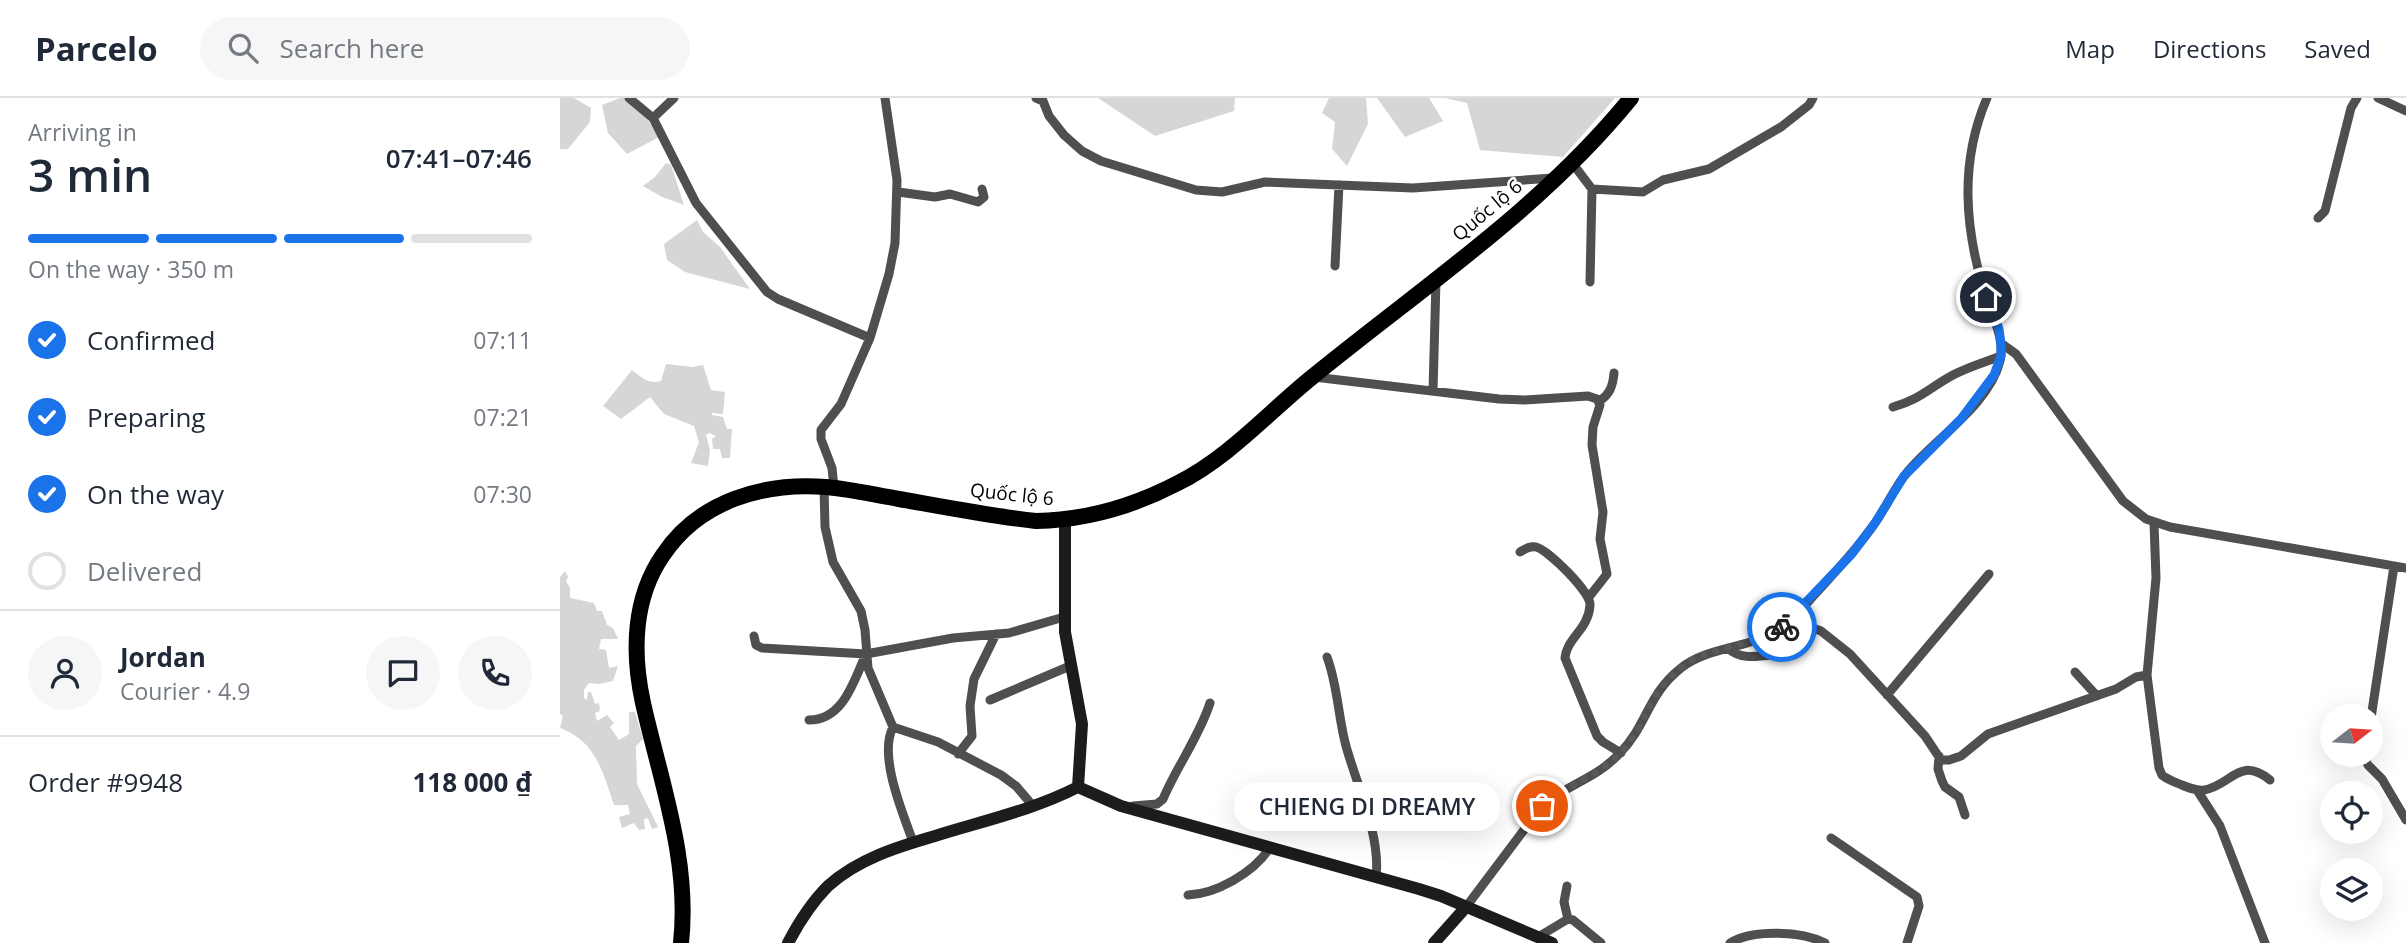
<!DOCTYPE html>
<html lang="en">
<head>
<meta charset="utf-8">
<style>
  :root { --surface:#fff; --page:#f6f6f7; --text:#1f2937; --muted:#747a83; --line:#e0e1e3; --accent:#1a73e8 }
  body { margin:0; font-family:"Open Sans",sans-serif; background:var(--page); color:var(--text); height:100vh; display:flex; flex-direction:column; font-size:26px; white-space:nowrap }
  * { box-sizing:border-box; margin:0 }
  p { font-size:23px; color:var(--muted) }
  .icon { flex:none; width:38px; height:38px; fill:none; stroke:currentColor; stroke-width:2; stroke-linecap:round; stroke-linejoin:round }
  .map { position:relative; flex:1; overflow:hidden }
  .drawer { display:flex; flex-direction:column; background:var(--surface); width:560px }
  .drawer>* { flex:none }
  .needle { width:46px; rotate:73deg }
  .fabs { position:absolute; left:1760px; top:606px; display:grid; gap:14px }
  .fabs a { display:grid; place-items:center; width:63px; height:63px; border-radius:50%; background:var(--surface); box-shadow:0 7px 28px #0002; font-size:35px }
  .pin { position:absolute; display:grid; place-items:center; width:60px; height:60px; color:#fff; margin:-30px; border:4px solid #fff; border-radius:50%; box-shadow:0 2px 7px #0007 }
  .courier { position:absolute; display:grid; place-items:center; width:70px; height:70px; margin:-35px; border:5px solid #1a73e8; border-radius:50%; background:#fff; color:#222; box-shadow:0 2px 9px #0007 }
  .bubble { position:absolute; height:49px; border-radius:24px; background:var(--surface); box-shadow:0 7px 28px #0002; font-size:23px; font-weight:600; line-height:49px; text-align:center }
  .overview em { font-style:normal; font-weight:600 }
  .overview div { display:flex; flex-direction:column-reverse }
  .overview { display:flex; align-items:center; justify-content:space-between; height:119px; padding:0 28px }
  h1 { font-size:46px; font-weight:600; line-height:52px }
  .bar { display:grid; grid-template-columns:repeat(4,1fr); gap:10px 7px; align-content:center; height:84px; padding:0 28px }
  .bar i { height:9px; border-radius:5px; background:var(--line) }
  .bar .selected { background:var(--accent) }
  .bar p { grid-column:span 4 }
  .line { display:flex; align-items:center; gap:18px; padding:0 28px; border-top:2px solid var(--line) }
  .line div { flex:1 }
  .round { display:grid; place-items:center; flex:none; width:74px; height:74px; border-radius:37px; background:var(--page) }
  ol { padding:0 28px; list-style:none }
  li { display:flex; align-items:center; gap:21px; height:77px }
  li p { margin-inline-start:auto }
  li .icon { padding:7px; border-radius:50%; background:var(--accent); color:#fff; stroke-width:4 }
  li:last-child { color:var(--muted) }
  li i { width:38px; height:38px; border:4px solid var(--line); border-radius:50% }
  header { display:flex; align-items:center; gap:42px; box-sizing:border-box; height:98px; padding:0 35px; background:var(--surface); border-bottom:2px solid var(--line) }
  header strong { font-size:33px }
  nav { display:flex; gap:38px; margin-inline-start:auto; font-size:24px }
  .search { width:490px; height:63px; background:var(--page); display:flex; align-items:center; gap:18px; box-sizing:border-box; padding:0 24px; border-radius:38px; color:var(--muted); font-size:26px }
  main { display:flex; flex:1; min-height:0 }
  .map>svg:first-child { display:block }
</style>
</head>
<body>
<header>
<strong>Parcelo</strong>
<div class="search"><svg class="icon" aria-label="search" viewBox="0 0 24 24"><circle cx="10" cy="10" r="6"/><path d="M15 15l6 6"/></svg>Search here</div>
<nav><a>Map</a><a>Directions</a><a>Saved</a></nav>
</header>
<main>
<section class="drawer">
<div class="overview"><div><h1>3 min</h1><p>Arriving in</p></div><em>07:41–07:46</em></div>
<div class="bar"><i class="selected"></i><i class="selected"></i><i class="selected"></i><i></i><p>On the way · 350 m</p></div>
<ol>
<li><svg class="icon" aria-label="check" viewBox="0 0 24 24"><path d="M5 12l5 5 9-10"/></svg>Confirmed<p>07:11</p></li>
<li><svg class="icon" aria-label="check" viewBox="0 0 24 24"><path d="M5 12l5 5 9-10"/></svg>Preparing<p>07:21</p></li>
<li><svg class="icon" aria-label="check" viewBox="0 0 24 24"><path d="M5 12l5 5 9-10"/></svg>On the way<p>07:30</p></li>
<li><i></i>Delivered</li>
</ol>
<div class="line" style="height:126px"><a class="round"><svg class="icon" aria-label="person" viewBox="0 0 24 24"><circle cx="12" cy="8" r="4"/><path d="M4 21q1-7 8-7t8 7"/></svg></a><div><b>Jordan</b><p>Courier · 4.9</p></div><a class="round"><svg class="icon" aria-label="chat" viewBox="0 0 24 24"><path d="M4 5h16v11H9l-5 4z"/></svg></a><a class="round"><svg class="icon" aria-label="phone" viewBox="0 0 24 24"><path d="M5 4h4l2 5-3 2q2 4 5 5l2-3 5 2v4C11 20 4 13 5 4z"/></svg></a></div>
<div class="line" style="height:91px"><div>Order #9948</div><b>118 000 ₫</b></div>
</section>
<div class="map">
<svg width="1846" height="845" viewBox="0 0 1846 845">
  <rect width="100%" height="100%" fill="#fff"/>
  <path fill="#d6d6d6" d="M 0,0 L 14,0 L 31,10 L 30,24 L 8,51 L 0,51 Z
    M 60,0 L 64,0 L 85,17 L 99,39 L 67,56 L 48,35 L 42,7 Z
    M 538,0 L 675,0 L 674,13 L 595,38 Z
    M 769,0 L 806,0 L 808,26 L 787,68 L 772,51 L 775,24 L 762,15 Z
    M 817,0 L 869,0 L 883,23 L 845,39 Z
    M 885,0 L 1055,0 L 1003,59 L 920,52 L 907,5 Z
    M 106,65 L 111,67 L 124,107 L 102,99 L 83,88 L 95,79 Z
    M 137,122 L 143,134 L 160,149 L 190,191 L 125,174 L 107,162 L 104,146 Z
    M 106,266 L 133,269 L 143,267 L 151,292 L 165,294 L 163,316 L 152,315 L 152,317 L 163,319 L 167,331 L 172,331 L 170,360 L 162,360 L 160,351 L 153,351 L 152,341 L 156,338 L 149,335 L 146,337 L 150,352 L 148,368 L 131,365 L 139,344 L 134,328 L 104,316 L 90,299 L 61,321 L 43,308 L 72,272 C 81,279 89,287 101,283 Z
    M 5,473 L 8,479 L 6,483 L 10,490 L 10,500 L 34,505 L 37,513 L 42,513 L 47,527 L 53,530 L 58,541 L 41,541 L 39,551 L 46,552 L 49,570 L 58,568 L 53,583 L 39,586 L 29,585 L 24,592 L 24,600 L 27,602 L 28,594 L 31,594 L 35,606 L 39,605 L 40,613 L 35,615 L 37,623 L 47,617 L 54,625 L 50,629 L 59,642 L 69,636 L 69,614 L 75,614 L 83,641 L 76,648 L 77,686 L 98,729 L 92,731 L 88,720 L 84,721 L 85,731 L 79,732 L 74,725 L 62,730 L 59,719 L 70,716 L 68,707 L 54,707 C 43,675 36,643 0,630 L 3,618 L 0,616 L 0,479 Z"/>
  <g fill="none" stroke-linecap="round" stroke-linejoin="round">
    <path stroke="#4f4f4f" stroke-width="9" d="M 69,0 L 93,20 L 136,105 L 207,194 L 218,201 L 310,240
      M 476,0 L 483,3 L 489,18 L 504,37 L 522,53 L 541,63 L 636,92 L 662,94 L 705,84 L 853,90 L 993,80
      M 1818,0 L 1846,13
      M 93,20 L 114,0
      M 1013,66 L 1032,91 L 1030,184
      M 1032,91 L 1083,94 L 1103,82 L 1149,71 L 1221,29 L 1249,7 L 1253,0
      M 338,94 L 375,99 L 390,96 L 418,104 L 424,99 L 422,91
      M 1758,120 L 1765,113 L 1791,10 L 1797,0
      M 775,168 L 779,87
      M 1442,246 L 1456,256 L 1563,403 L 1586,421 L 1610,429 L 1846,470
      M 754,279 L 939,301 L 965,302 L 1028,298 L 1037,301 L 1040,307 L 1033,329 L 1032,347 L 1043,414 L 1040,441 L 1047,476 L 1029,499
      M 873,293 L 876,183
      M 1039,303 C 1050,297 1053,287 1054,275
      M 1333,309 C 1361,301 1369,290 1393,277 C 1408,269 1425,264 1441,258
      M 264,389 L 265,429 L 273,464 L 301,513 L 305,532 L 308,570 L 333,629 C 318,658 343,715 353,744
      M 274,390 L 272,370 L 261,341 L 261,332 L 281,306 L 310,240 L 329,176 L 335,145 L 337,82 L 325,0
      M 1594,425 L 1596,480 L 1587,577 L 1599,670 L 1602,677 C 1608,682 1615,684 1622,687 C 1629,690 1636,693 1644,692 C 1671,688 1679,657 1710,682
      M 960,454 C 965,451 969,448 976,449 C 988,452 1031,494 1030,507 C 1029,531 1006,541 1005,560 L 1037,638 L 1043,644 L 1061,655
      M 1231,522 L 1261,533 L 1290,556 L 1365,638 L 1381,662 L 1389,662 L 1401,658 L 1428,636 L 1556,591 L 1576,579 L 1587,577
      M 194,538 L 196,547 L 202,550 L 306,556 L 393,540 L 449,535 L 504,519
      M 1168,550 C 1180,563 1202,558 1219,556 L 1219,551 L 1205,538
      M 767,559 C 778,588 778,619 786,648 C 797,688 821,738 816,779
      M 1515,574 L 1537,598
      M 1327,597 L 1429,476
      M 430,602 L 510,568
      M 1811,620 L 1834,468
      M 249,622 C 283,622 294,583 305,558
      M 333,629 L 378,644 L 441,677 L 456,688 L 473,708
      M 398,656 L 412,638 L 410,608 L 414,581 L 436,536
      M 1803,656 L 1808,667 L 1822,681 L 1846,722
      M 1379,658 L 1378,671 L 1382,683 L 1385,689 L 1399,699 L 1405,717
      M 1637,692 L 1660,728 L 1705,845
      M 573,708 L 597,706 L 603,701 C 617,668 639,639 650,605
      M 1271,740 L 1357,799 L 1359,808 L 1347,845
      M 1007,788 L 1004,804 L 1008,821
      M 628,797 C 656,796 693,775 709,751
      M 906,809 L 982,708 C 1007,686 1035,682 1060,655 C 1088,626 1087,597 1121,570 C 1149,548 1190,551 1219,531 C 1234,522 1245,507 1257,494 C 1277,472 1298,450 1315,425 C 1327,408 1335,388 1349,372 C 1377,339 1429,307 1440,263 C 1445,239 1432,219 1425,197 C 1405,131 1399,65 1427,0
      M 978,839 L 1008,821 L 1013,822 L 1041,845
      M 1170,845 C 1193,831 1241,833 1265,845"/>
    <path stroke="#1c1c1c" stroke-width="12" d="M 518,689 L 561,708 L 859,791 L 881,798 L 992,845
      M 228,845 C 239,824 251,805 268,788 C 298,761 337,749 375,738 C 423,723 473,712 518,689 L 522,626 L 505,534 L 505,423
      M 874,845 L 906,809"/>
    <path stroke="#000" stroke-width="16" d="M 121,845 C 130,762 101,685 83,605 C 72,555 73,500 103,457 C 139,403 203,384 266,389 C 290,391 315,397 339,401 C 385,409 430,418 476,423 C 527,422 572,409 618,385 C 668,360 708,315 751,280 C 861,190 981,111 1071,0"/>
  </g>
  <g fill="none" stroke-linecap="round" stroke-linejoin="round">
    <path stroke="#595959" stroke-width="7" stroke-dasharray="0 12.6" d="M 982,708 C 1007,685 1035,682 1061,654 C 1089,625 1087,595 1123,568 C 1152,547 1192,549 1222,529"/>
    <path stroke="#1a73e8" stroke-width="9" d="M 1222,529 L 1291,457 L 1315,425 L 1344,378 L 1401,321 L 1434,277 L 1441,258 L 1441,246 L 1439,231 L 1426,199"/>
  </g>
  <g text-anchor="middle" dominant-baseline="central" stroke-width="5" stroke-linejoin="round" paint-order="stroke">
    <g font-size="19" fill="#000" stroke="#fff">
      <text transform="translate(927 112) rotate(-40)">Quốc lộ 6</text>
      <text transform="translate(452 396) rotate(6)">Quốc lộ 6</text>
    </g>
  </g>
</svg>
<div class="fabs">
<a><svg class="needle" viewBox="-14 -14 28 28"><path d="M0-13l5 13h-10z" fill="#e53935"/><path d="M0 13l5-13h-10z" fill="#747a83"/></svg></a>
<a><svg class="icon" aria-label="locate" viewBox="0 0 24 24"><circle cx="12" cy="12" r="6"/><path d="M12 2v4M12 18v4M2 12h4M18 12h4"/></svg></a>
<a><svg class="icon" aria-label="layers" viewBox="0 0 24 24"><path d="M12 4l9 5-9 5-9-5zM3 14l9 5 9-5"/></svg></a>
</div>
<div class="pin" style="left:982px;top:708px;background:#ea580c"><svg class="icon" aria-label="bag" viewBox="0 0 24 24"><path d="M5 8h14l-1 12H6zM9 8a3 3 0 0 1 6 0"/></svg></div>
<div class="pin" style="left:1426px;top:199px;background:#1f2937"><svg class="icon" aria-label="home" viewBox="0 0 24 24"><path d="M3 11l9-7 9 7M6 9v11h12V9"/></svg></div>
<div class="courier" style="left:1222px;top:529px"><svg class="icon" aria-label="bike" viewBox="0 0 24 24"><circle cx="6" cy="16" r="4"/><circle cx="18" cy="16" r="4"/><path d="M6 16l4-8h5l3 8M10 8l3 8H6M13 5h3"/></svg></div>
<div class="bubble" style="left:674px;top:684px;width:266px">CHIENG DI DREAMY</div>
</div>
</main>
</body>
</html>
